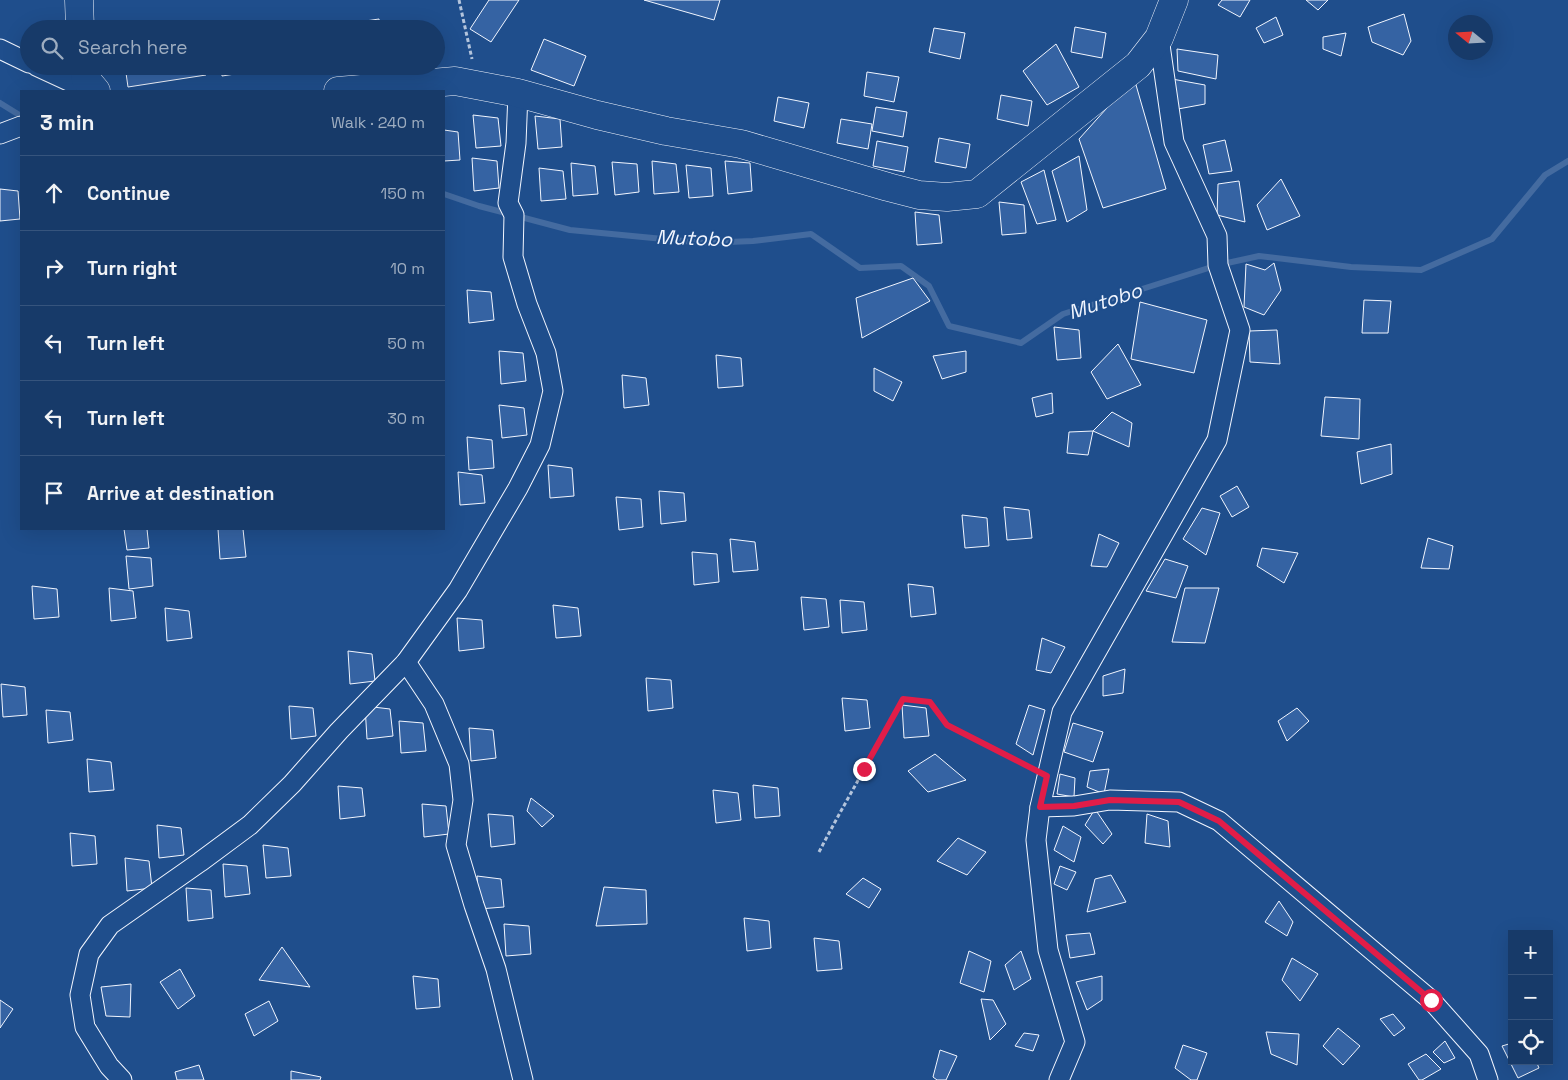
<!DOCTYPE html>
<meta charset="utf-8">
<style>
:root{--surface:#173a69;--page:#244571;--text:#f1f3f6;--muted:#9eadc0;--line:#36547d}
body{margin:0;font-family:"Space Grotesk",sans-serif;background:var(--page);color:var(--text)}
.controls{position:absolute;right:15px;bottom:15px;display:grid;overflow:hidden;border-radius:0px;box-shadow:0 5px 20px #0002}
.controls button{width:45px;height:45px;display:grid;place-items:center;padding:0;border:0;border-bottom:1px solid var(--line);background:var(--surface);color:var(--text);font:25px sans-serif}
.compass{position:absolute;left:1448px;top:15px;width:45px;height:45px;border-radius:50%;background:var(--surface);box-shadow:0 5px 20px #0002;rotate:288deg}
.stop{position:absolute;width:15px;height:15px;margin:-11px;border:4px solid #e11d48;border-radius:50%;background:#fff}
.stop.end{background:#e11d48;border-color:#fff;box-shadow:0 1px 5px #0008}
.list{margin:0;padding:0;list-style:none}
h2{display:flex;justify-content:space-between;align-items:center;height:65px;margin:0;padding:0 20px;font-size:21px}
h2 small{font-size:16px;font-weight:400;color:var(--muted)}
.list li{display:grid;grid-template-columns:32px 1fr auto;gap:15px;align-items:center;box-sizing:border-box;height:75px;padding:0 20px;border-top:1px solid var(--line)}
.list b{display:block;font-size:19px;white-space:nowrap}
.list em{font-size:16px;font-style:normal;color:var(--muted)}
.icon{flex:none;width:28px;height:28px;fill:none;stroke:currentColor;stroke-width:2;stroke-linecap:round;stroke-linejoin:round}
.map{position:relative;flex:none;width:1568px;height:1080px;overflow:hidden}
.search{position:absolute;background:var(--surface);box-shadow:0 5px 20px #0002;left:20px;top:20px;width:425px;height:55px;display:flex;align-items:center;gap:12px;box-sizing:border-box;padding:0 18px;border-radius:28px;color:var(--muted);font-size:19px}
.panel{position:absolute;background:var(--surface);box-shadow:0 5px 20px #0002;left:20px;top:90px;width:425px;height:440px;border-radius:0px}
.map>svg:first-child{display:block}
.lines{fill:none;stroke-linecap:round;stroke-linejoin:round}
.stream{stroke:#446ba0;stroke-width:6}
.building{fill:#3563a3;stroke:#f2f6ff}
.street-casing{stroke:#f2f6ff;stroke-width:21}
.secondary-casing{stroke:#f2f6ff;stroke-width:29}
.path{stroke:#b3c4dc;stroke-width:3;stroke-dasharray:4 2.5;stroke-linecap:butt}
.street{stroke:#1f4e8c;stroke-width:19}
.secondary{stroke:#1f4e8c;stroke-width:28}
.route{stroke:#e11d48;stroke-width:6}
.labels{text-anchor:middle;stroke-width:4;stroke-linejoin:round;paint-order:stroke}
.water-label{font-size:20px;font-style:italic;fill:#f2f6ff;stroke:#1f4e8c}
</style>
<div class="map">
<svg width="1568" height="1080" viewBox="0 0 1568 1080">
<rect width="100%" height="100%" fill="#1f4e8c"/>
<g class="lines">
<g class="stream">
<path d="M0,103L21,116"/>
<path d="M444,194L479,206L570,230L705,243L753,241L811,234L860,268L901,266L929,286L949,326L1021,343L1063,314L1218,265L1259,256L1351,267L1421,270L1492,239L1545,175L1568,161"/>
</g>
</g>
<g class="building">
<path d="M489,0H519L491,42L470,29Z"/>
<path d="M644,0H720L714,20Z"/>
<path d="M1222,0H1250L1240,17L1218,5Z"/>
<path d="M1306,0H1328L1318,10Z"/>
<path d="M1404,14L1411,41L1403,55L1372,42L1368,27Z"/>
<path d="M1276,17L1283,35L1264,43L1256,28Z"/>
<path d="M379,19L380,29H311Z"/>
<path d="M1075,27L1106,33L1102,58L1071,52Z"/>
<path d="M934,28L965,33L960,59L929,52Z"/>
<path d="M1346,33L1341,56L1323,49V37Z"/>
<path d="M544,39L586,56L574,86L531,70Z"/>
<path d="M1056,44L1079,87L1047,105L1023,71Z"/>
<path d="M1177,49L1218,55L1216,79L1178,71Z"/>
<path d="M125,66H204L206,75L128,87Z"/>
<path d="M221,66H287L222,76Z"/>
<path d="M867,72L899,77L894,102L864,96Z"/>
<path d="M1134,78L1166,189L1103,208L1079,139Z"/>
<path d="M1172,79L1205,85V104L1178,109Z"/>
<path d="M1001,95L1032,101L1028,126L997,119Z"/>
<path d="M778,97L809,103L804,128L774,121Z"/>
<path d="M876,107L907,112L903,137L872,131Z"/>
<path d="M473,115L498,118L501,146L476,148Z"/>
<path d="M535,116L560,119L562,147L538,149Z"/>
<path d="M841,119L872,124L868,149L837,143Z"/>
<path d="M444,130L458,132L460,160L444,161Z"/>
<path d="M939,138L970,144L966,168L935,162Z"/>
<path d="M1225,140L1232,171L1209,174L1203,145Z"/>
<path d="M877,141L908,147L904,172L873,166Z"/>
<path d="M1079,156L1087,210L1067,222L1052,171Z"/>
<path d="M472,158L497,161L499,188L474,191Z"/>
<path d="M652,161L676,164L679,192L654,194Z"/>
<path d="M725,161L750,163L752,191L728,194Z"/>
<path d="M612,162L637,164L639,192L615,195Z"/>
<path d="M571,163L595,166L598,194L573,196Z"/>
<path d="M686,165L711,168L713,196L689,198Z"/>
<path d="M539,168L563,171L566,199L541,201Z"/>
<path d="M1044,170L1056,220L1037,224L1021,182Z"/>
<path d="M1281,179L1300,216L1267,230L1257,205Z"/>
<path d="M1239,181L1245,222L1217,215L1218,184Z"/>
<path d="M0,189L18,191L20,219L0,221Z"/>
<path d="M999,202L1024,205L1026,233L1002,235Z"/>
<path d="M915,212L939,215L942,243L917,245Z"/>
<path d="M1274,263L1281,290L1264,315L1244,307L1246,264L1265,270Z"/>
<path d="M913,278L930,301L862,338L856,298Z"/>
<path d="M467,290L491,292L494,320L469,323Z"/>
<path d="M1364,300L1391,301L1388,333H1362Z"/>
<path d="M1140,302L1207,320L1194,373L1131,359Z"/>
<path d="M1054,327L1079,330L1081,358L1057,360Z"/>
<path d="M1277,330L1280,364L1250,362L1249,331Z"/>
<path d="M1118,344L1141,385L1107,399L1091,372Z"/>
<path d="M499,351L523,353L526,381L501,384Z"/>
<path d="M966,351V372L942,379L933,356Z"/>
<path d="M716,355L741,358L743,386L718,388Z"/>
<path d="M874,368L902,382L893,401L874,391Z"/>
<path d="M622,375L646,378L649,405L624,408Z"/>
<path d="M1052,393L1053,413L1036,417L1032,398Z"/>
<path d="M1325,397L1360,399L1359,439L1321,436Z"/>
<path d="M499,405L524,408L527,435L502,438Z"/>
<path d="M1112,412L1132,423L1129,447L1093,431Z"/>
<path d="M1093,431L1088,455L1067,453L1069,432Z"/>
<path d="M467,437L492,440L494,468L469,470Z"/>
<path d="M1391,444L1392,474L1361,484L1357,452Z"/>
<path d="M548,465L572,468L574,496L550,498Z"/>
<path d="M458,472L482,475L485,503L460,505Z"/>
<path d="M1237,486L1249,507L1232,517L1220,496Z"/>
<path d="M659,491L684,493L686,521L661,524Z"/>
<path d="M616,497L641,499L643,527L619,530Z"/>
<path d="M1004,507L1029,510L1032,538L1007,540Z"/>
<path d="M1202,508L1220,513L1206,555L1183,539Z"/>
<path d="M962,515L987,518L989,546L965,548Z"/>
<path d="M124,529H147L149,548L127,550Z"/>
<path d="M218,529H243L246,557L220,559Z"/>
<path d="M1099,534L1119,543L1107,567L1091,566Z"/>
<path d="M1428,538L1453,546L1449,569L1421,568Z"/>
<path d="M730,539L755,542L758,570L733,572Z"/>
<path d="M1262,548L1298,553L1284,583L1257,566Z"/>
<path d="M692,552L717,554L719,582L694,585Z"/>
<path d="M126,556L151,558L153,586L129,589Z"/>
<path d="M1165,559L1188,566L1176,598L1146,591Z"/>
<path d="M908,584L933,587L936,614L911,617Z"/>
<path d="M32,586L57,589L59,617L34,619Z"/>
<path d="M109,588L133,591L136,618L111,621Z"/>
<path d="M1185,588H1219L1205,643L1172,642Z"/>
<path d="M801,597L826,599L829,627L804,630Z"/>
<path d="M840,600L864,602L867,630L842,633Z"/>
<path d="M553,605L578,608L581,636L556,638Z"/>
<path d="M165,608L189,611L192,638L167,641Z"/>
<path d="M457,618L482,620L484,648L459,651Z"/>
<path d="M1042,638L1065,647L1051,673L1036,670Z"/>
<path d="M348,651L372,654L375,681L350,684Z"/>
<path d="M1125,669L1123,693L1103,696V676Z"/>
<path d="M646,678L671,680L673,708L648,711Z"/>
<path d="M1,684L25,687L27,715L3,717Z"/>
<path d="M842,698L867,700L870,728L845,731Z"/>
<path d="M902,705L926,708L929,736L904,738Z"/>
<path d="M1029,705L1045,710L1033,755L1016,744Z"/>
<path d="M289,706L313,708L316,736L291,739Z"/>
<path d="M365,706L390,709L393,736L367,739Z"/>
<path d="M1297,708L1309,721L1287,741L1278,721Z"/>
<path d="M46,710L70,712L73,740L48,743Z"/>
<path d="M399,721L423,723L426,751L401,753Z"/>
<path d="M1073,723L1103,732L1093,762L1064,752Z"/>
<path d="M469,728L493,730L496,758L471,761Z"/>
<path d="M935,754L966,780L928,792L908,771Z"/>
<path d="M87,759L111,762L114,790L89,792Z"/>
<path d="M1109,769L1104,794L1087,787L1090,771Z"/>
<path d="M1060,774L1075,778L1074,797L1057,794Z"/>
<path d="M753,785L778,788L780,816L755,818Z"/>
<path d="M338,786L362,788L365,816L340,819Z"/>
<path d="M713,790L738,793L741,820L716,823Z"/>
<path d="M531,798L554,816L542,827L527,811Z"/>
<path d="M422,804L446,806L449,834L424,837Z"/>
<path d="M1095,809L1112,834L1103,844L1085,825Z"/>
<path d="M488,814L513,816L515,844L491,847Z"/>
<path d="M1147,814L1168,821L1170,847L1145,843Z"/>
<path d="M157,825L181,828L184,855L159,858Z"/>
<path d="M1063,826L1081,837L1074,862L1054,850Z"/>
<path d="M70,833L95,836L97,864L72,866Z"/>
<path d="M958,838L986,852L967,875L937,861Z"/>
<path d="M263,845L288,848L291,876L266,878Z"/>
<path d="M125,858L149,861L152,888L127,891Z"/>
<path d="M223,864L247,866L250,894L225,897Z"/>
<path d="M1060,866L1076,872L1067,890L1054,884Z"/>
<path d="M1111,875L1126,902L1087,912L1095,879Z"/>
<path d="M477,876L501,879L504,907L479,909Z"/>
<path d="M863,878L881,889L869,908L846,894Z"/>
<path d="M604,887L646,890L647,924L596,926Z"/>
<path d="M186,888L211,890L213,918L188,921Z"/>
<path d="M1279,901L1293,922L1287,936L1265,922Z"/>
<path d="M744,918L769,921L771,948L747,951Z"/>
<path d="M504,924L529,926L531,954L506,956Z"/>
<path d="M1090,933L1095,954L1070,958L1066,935Z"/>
<path d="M814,938L839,941L842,969L817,971Z"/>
<path d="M282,947L310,987L259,980Z"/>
<path d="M969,951L991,961L984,992L960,983Z"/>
<path d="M1021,951L1031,979L1014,990L1005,965Z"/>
<path d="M1292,958L1318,974L1300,1001L1282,980Z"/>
<path d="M180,969L195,996L178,1009L160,982Z"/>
<path d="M413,976L438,979L440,1007L416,1009Z"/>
<path d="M1102,976V1000L1087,1010L1076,982Z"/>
<path d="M131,984L130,1017L106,1016L101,987Z"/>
<path d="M981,999L993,1000L1006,1024L990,1040Z"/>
<path d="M0,1000L13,1009L0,1028Z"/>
<path d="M269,1001L278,1021L254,1036L245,1014Z"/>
<path d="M1393,1014L1405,1028L1394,1036L1380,1019Z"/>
<path d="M1338,1028L1360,1046L1343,1065L1323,1046Z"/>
<path d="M1266,1032L1299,1034L1297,1065L1271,1054Z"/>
<path d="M1024,1033L1039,1035L1033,1051L1015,1046Z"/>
<path d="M1445,1041L1455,1058L1444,1063L1433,1052Z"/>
<path d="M1512,1043V1061H1536L1539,1068L1518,1078L1502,1046Z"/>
<path d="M1183,1045L1207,1053L1197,1080H1191L1175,1068Z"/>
<path d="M940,1050L957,1056L946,1080H937L933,1077Z"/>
<path d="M1426,1054L1441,1069L1422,1080H1419L1408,1064Z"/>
<path d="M199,1065L204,1080H177L175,1072Z"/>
<path d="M291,1071L321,1077L320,1080H291Z"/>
</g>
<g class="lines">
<g class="street-casing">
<g id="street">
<path d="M0,49L29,63"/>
<path d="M36,66L90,91"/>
<path d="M0,134L21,126"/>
<path d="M406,662L434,704L459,764L463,800L456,845L474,905L496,969L523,1080"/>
<path d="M1040,807L1074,806L1110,800L1179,802L1219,821L1431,1000L1479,1054L1488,1080"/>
<path d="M122,1080L109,1066L85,1027L80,995L89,954L110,925L200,862L250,825L292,784L339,731L406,662L458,590L518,488L540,445L553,391L546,353L527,304L513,257L514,215L508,203L516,143L518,93"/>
<path d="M1059,1080L1075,1042L1048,950L1036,840L1040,807L1062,712L1217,440L1240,330L1218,265L1217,236L1174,142L1159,38"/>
</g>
</g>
<g class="secondary-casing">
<g id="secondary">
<path d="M79,0L80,29"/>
<path d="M84,66L86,79L96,91"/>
<path d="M338,91L455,81L518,93L597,115L666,131L741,144L888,187L919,195L947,197L977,194L1138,65L1159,38L1174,0"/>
</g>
</g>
<g class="path">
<path d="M459,0L472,59"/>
<path d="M819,852C846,800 876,750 903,699L930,702L947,725L1029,767"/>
</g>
<use href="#street" class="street"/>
<use href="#secondary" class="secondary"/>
</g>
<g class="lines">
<path class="route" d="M864,769L903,699L930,702L947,725L1047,776L1040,807L1074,806L1110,800L1179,802L1219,821L1431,1000"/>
</g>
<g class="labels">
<g class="water-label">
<text transform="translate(694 238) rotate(2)" y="7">Mutobo</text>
<text transform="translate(1105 301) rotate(-18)" y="7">Mutobo</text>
</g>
</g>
</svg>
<div class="controls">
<button>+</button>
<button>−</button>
<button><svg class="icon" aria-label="locate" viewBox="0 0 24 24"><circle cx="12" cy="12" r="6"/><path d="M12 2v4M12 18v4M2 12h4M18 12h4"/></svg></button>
</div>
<svg class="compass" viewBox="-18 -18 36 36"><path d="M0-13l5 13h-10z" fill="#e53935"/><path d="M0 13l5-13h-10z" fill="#9eadc0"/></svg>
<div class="stop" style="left:1431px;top:1000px"></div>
<div class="stop end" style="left:864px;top:769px"></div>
<div class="search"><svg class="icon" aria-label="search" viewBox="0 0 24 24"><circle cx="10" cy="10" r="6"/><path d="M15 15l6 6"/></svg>Search here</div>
<section class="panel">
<h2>3 min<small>Walk · 240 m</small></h2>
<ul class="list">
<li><svg class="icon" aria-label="ahead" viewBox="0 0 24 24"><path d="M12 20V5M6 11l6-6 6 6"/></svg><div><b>Continue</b></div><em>150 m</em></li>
<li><svg class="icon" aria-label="right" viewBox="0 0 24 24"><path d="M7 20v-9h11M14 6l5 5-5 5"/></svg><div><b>Turn right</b></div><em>10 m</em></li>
<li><svg class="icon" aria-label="left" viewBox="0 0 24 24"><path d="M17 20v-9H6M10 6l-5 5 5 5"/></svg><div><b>Turn left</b></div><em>50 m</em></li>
<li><svg class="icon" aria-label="left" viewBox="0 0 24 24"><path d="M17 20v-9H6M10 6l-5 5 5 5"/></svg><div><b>Turn left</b></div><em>30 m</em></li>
<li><svg class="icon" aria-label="arrive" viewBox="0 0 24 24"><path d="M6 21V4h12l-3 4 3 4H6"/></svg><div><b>Arrive at destination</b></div></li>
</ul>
</section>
</div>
